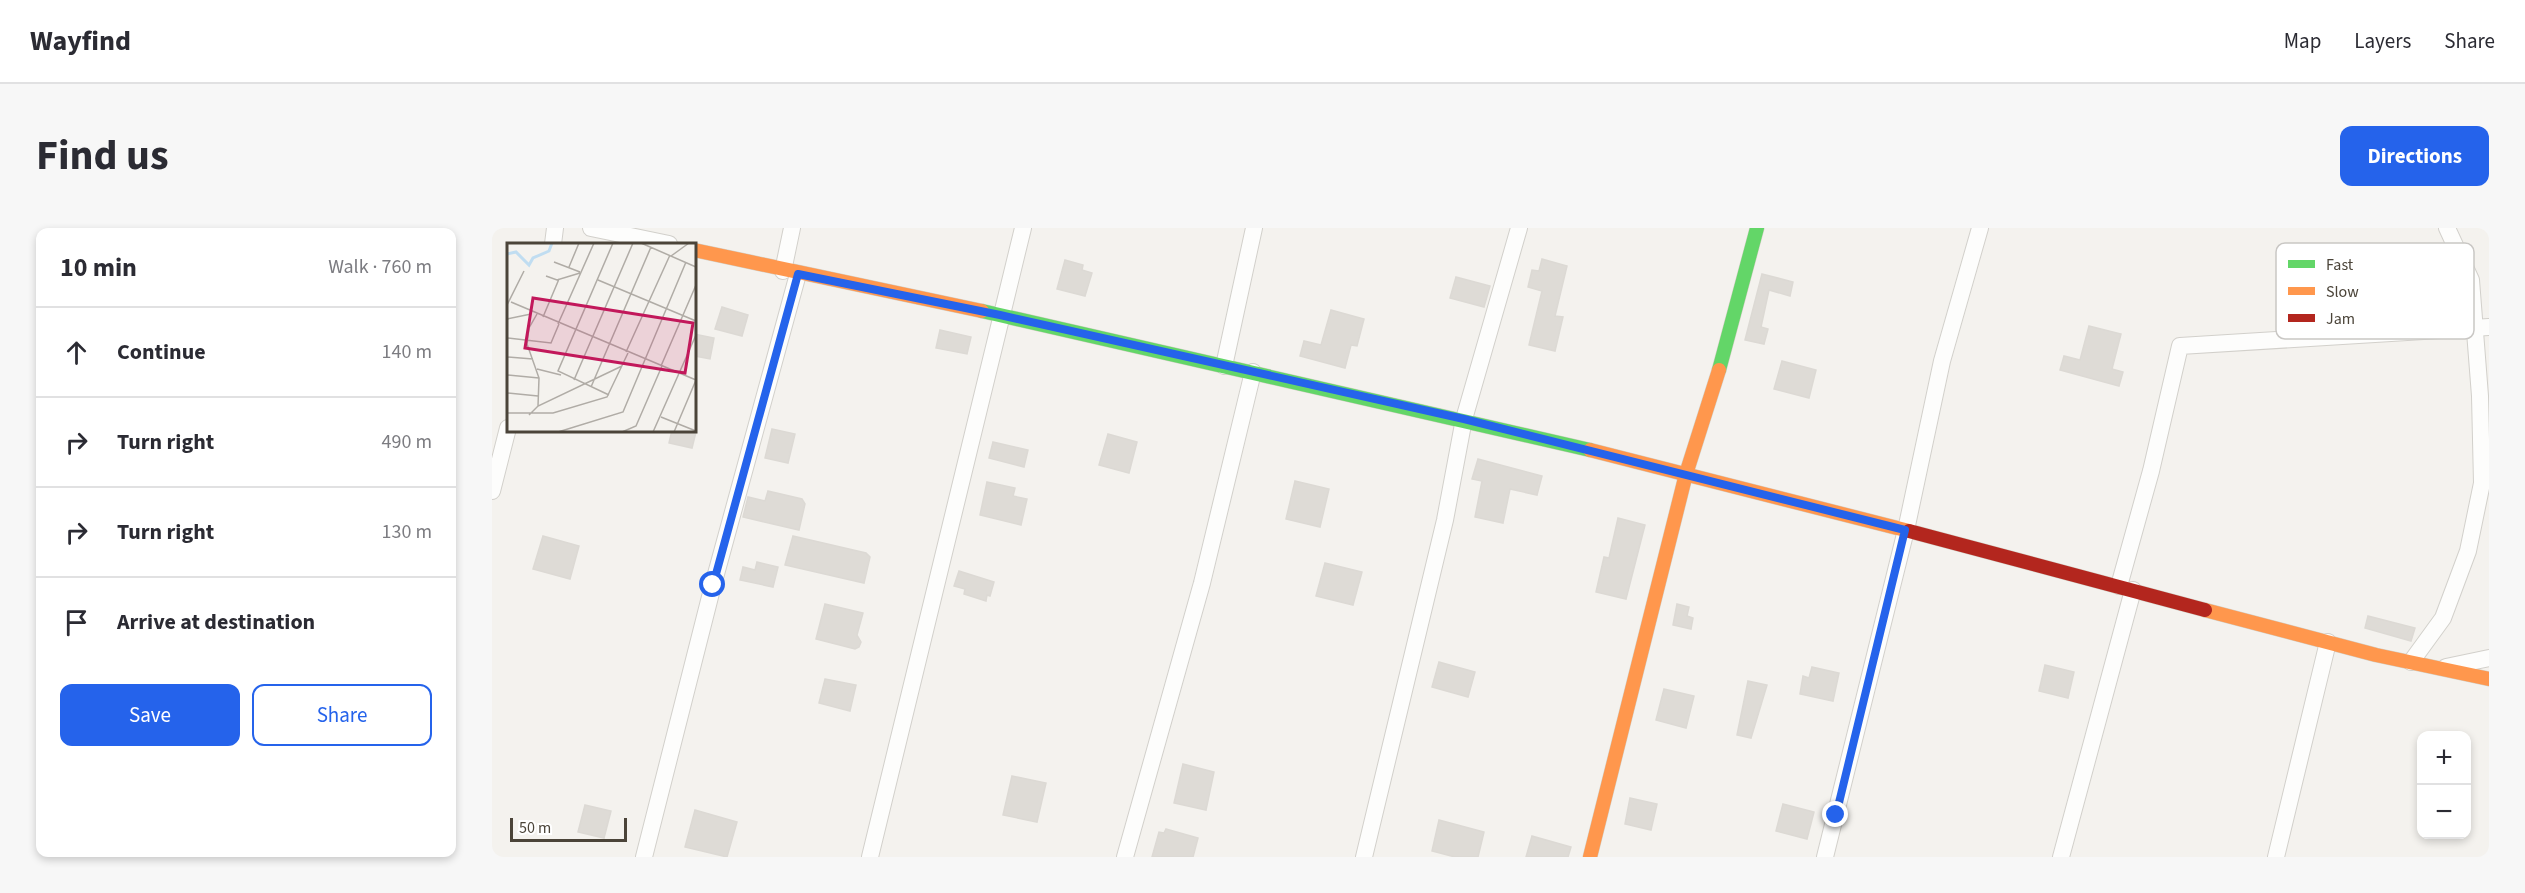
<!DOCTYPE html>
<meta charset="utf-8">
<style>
:root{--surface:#fff;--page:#f7f7f7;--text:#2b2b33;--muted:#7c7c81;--line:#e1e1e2;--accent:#2563eb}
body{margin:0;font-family:"Source Sans 3",sans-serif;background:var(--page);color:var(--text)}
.controls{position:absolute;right:18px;bottom:18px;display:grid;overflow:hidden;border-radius:12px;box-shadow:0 3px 9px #0003}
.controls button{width:54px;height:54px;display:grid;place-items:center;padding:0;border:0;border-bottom:2px solid var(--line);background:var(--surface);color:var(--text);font:30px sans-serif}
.scale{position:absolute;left:18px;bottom:15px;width:117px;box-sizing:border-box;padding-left:6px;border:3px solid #4b4439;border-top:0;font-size:16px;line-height:21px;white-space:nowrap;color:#4b4439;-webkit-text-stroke:4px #fff;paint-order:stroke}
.stop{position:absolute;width:18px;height:18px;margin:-14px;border:4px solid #2563eb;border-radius:50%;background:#fff}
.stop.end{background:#2563eb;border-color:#fff;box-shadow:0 2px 6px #0008}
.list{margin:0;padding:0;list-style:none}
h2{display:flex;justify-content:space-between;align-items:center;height:78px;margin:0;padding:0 24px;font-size:26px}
h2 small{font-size:20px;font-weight:400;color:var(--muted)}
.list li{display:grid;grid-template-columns:39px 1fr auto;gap:18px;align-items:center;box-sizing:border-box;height:90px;padding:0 24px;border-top:2px solid var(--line)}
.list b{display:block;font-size:22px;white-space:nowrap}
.list em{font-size:20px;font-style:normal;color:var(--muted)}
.actions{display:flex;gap:12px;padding:18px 24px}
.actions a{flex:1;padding:14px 0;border:2px solid var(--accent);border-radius:12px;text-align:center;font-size:21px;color:var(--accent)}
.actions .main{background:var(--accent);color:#fff}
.icon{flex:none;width:33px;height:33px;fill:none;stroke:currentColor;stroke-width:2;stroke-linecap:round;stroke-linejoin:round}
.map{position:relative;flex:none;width:1997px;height:629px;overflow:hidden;border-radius:12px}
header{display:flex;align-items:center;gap:36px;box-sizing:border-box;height:84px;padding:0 30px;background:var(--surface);border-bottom:2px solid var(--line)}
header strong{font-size:28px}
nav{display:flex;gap:33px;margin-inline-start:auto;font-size:21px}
.intro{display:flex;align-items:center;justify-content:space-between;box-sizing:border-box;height:144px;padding:0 36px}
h1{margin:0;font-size:42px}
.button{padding:15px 27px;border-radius:12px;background:var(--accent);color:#fff;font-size:21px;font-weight:700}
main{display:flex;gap:36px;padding:0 36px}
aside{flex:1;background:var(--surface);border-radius:12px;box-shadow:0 3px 9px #0003}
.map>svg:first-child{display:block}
.building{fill:#dedbd6;stroke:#dcd9d4;stroke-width:1.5}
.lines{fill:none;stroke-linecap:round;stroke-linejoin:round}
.street-casing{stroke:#d2d0cb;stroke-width:18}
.fast-casing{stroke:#d3cfc5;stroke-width:15}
.slow-casing{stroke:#d3cfc5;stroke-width:15}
.jam-casing{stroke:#d3cfc5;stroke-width:15}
.street{stroke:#fdfdfc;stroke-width:16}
.fast{stroke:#63d668;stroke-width:14}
.slow{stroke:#ff974d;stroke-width:14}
.jam{stroke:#b3261e;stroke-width:14}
.route{stroke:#2563eb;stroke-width:8}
.inset-river{fill:none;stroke:#c0ddf1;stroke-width:3}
.inset-road{fill:none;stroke:#b0aca6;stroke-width:1.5}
.view{fill:#c2185b;fill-opacity:0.15;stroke:#c2185b;stroke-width:3}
.inset-edge{fill:none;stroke:#4b4439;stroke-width:3}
.key{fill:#fff;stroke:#c9c7c4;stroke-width:1.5}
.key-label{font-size:16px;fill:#4b4439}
</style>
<header>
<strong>Wayfind</strong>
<nav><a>Map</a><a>Layers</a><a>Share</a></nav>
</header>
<div class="intro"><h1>Find us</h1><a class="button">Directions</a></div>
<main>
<aside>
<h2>10 min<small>Walk · 760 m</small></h2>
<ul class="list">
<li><svg class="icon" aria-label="ahead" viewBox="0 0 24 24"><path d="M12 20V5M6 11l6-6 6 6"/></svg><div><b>Continue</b></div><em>140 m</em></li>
<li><svg class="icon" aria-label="right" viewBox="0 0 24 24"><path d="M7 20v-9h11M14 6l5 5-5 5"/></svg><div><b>Turn right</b></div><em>490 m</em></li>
<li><svg class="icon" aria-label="right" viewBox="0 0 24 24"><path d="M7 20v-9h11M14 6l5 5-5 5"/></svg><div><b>Turn right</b></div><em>130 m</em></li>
<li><svg class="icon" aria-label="arrive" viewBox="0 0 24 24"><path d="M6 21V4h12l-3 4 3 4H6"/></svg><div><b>Arrive at destination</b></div></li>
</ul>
<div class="actions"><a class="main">Save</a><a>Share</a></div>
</aside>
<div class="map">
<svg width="1997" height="629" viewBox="0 0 1997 629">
<rect width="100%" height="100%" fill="#f4f2ee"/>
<g class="building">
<path d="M1050,31L1075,38L1063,88L1071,89L1063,123L1037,117L1050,63L1036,59L1040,42L1047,43Z"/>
<path d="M573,32L591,37L590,42L600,45L593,68L565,61Z"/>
<path d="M1270,46L1301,54L1298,68L1277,62L1269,99L1276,101L1272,116L1253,112Z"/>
<path d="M964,49L998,58L992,79L958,70Z"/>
<path d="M230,79L256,87L250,108L223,101Z"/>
<path d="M839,82L872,91L865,118L859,117L853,140L808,128L812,113L829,117Z"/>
<path d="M1597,98L1629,106L1620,141L1631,144L1627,158L1568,142L1572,128L1588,132Z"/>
<path d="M448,102L479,109L475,126L444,120Z"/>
<path d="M202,106L222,110L218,131L202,128Z"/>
<path d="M1290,133L1324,142L1317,170L1282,161Z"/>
<path d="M280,201L303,206L296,235L273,230Z"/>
<path d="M180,202L204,204L200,220L177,215Z"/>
<path d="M616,206L645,214L637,245L607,237Z"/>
<path d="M501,214L536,222L532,239L497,230Z"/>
<path d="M986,231L1050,248L1045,267L1018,261L1011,295L983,289L990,253L980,251Z"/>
<path d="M803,253L837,261L828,299L794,291Z"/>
<path d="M495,254L523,260L521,268L535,271L529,297L488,287Z"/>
<path d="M276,263L310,271L313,276L307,302L251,289L256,269L273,273Z"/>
<path d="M1126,290L1153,297L1134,371L1104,364L1112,329L1117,330Z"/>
<path d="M51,308L87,318L78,351L41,341Z"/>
<path d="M301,308L374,325L378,329L372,355L293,337Z"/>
<path d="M265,334L286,339L281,359L248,352L251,339L263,342Z"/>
<path d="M833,335L870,344L861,377L824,368Z"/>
<path d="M467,343L502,354L498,368L495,367L494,373L472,366L473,361L462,358Z"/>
<path d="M333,376L371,385L365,407L369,414L367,419L363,421L324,411Z"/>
<path d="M1185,376L1197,379L1195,388L1201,390L1199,401L1181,397Z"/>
<path d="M1876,388L1923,400L1919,413L1873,400Z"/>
<path d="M947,434L983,444L976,469L940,459Z"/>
<path d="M1553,437L1582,444L1576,470L1547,463Z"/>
<path d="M1320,439L1347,445L1341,473L1308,466L1311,448L1317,450Z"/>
<path d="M333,451L364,457L358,483L327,475Z"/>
<path d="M1256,453L1275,457L1259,510L1245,507Z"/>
<path d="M1172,461L1202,468L1194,500L1164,492Z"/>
<path d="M691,536L722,544L714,582L682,575Z"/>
<path d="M520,548L554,555L545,594L511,587Z"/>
<path d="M1138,570L1165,576L1159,602L1133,596Z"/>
<path d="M1291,576L1322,584L1315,611L1284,603Z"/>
<path d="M93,577L119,583L112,610L86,604Z"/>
<path d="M203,582L245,594L235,629L193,619Z"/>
<path d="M947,592L992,604L986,629H963L940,623Z"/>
<path d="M674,601L706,610L701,629H660L667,604L672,605Z"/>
<path d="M1040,608L1079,619L1076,629H1034Z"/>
</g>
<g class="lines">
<g class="street-casing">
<g id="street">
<path d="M99,0L177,16"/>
<path d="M61,16L63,0"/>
<path d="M291,43L300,0"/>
<path d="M732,138L762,0"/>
<path d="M0,263L16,200"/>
<path d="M1627,358L1659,243L1688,118L1997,99"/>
<path d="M1919,434L1951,390L1976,323L1990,255L1988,168L1979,52L1955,0"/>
<path d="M1954,439L1997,430"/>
<path d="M152,629L221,357L306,46"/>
<path d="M378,629L531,0"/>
<path d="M633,629L710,355L761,144"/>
<path d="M872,629L953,292L972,191L1027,0"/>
<path d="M1333,629L1414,302L1450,133L1488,0"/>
<path d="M1569,629L1641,362"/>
<path d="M1784,629L1836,414"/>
</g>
</g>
<g class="fast-casing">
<g id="fast">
<path d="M490,83L1098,222"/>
<path d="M1227,142L1265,0"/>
</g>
</g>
<g class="slow-casing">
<g id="slow">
<path d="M202,22L490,83"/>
<path d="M1098,222L1417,303"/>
<path d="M1713,382L1884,427L1997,451"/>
<path d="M1098,629L1194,246L1227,142"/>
</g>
</g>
<g class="jam-casing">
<path id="jam" d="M1417,303L1713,382"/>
</g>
<use href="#street" class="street"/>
<use href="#fast" class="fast"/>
<use href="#slow" class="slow"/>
<use href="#jam" class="jam"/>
</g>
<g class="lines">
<path class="route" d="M221,357L306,46L508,87L972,191L1413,302L1344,587"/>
</g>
<g transform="translate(15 15)">
<rect width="189" height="189" fill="#f4f2ee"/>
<path class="inset-river" d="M0,11L9,9L22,22L26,15L42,8L45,0"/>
<path class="inset-road" d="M134,0L189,24M164,13L182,0M47,19L73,29M62,24L72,0M39,33L50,37L73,30M91,37L189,78M4,59L189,137M0,62L17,28M30,71L22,85L20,101L32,135L31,163M36,74L52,36M0,76L24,71M51,81L87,0M0,95L44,100L52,81M119,109L163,12M0,114L26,116M154,123L189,42M30,126L54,132M0,132L32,135M67,137L126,0M84,144L144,4M0,150L31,153M102,152L51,128L106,0M0,170H46L100,154L121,110M22,172L31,163L115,123M154,174L189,188M51,189L116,169L179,19M115,189L129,183L155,123M146,189L189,92M167,189L189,137"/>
<path class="view" d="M26,55L186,80L178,130L18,105Z"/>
<rect width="189" height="189" class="inset-edge"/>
</g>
<rect x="1784" y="15" width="198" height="96" rx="9" class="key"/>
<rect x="1796" y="32" width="27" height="8" fill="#63d668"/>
<rect x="1796" y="59" width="27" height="8" fill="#ff974d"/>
<rect x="1796" y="86" width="27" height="8" fill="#b3261e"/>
<g class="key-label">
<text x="1834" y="42">Fast</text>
<text x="1834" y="69">Slow</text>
<text x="1834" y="96">Jam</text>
</g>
</svg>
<div class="controls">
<button>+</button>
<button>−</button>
</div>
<div class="scale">50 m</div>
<div class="stop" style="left:221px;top:357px"></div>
<div class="stop end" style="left:1344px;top:587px"></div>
</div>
</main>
